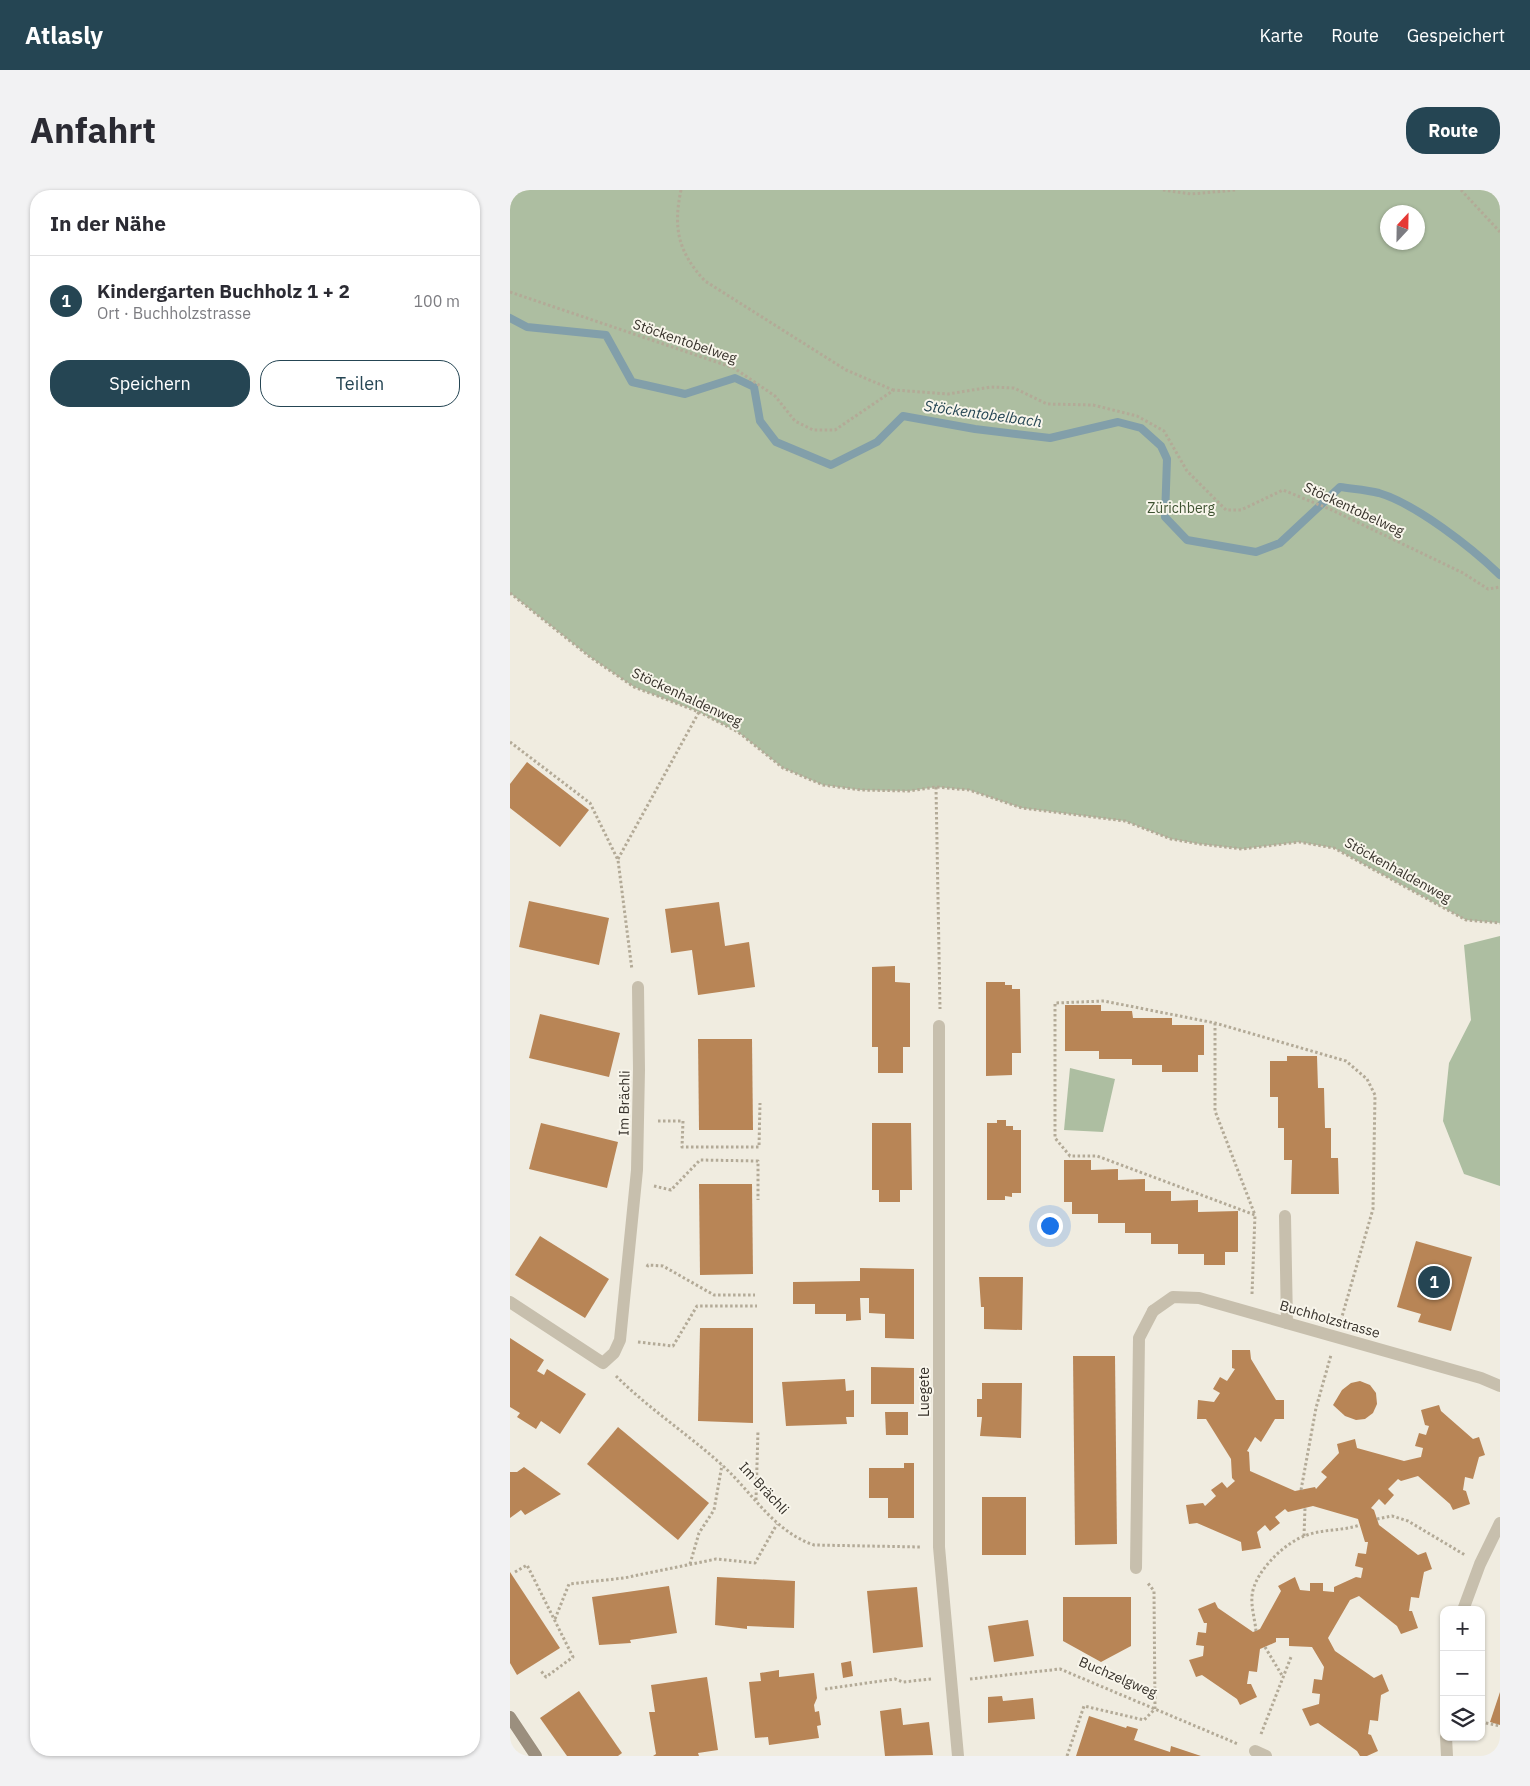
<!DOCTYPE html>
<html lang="de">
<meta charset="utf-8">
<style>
:root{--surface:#fff;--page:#f2f2f3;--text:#2b2b33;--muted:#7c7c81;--line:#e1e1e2;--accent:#254553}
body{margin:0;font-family:"IBM Plex Sans",sans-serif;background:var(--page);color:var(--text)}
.controls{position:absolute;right:15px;bottom:15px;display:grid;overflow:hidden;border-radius:10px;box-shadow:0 1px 4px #0004}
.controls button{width:45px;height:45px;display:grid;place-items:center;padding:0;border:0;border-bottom:1px solid var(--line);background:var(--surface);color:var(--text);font:25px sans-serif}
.compass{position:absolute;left:870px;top:15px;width:45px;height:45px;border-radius:50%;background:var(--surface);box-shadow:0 1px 4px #0004;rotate:22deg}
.you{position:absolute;left:539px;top:1035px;width:18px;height:18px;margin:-12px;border:4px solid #fff;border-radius:50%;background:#1a73e8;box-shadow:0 0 0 8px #1a73e833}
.badge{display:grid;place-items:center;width:32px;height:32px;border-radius:50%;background:var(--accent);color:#fff;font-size:16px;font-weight:700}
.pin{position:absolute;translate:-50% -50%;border:2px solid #fff;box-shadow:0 1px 5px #0006}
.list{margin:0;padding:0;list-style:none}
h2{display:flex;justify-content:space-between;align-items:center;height:65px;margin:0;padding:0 20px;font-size:21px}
h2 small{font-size:16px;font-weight:400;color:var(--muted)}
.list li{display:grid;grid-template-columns:32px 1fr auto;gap:15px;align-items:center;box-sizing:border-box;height:90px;padding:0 20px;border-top:1px solid var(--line)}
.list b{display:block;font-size:19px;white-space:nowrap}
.list p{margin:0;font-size:16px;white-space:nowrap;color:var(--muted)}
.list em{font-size:16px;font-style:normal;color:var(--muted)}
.actions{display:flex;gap:10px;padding:15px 20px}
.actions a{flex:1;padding:11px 0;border:1px solid var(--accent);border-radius:20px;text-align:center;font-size:18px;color:var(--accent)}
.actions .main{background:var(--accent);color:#fff}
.icon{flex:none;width:28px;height:28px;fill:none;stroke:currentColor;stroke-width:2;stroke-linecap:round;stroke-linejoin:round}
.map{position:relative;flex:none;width:990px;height:1566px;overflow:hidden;border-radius:20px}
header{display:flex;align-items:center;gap:30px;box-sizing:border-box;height:70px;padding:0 25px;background:var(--accent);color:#fff}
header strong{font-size:24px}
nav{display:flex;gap:28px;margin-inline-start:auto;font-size:18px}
.intro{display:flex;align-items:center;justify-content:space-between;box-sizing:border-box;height:120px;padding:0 30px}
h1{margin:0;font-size:35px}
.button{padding:12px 22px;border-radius:20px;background:var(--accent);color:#fff;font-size:18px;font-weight:700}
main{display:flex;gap:30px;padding:0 30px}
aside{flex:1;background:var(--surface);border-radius:20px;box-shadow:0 1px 4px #0004}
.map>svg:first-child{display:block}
.green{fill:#adbea1;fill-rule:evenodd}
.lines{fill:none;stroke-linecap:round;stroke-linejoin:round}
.stream{stroke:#829faa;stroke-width:8}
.building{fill:#b88556}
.path{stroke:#b3aa97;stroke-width:3;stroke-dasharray:2.5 2.5;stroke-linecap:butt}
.service{stroke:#c7bfad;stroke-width:12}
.minor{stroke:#c7bfad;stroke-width:12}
.secondary{stroke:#9b8f7e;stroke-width:12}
.labels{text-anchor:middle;stroke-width:4;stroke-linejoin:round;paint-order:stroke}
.street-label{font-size:14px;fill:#36312a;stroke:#f8f5eb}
.park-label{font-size:14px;fill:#3e5231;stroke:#f8f5eb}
.water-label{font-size:15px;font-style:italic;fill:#254553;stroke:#f8f5eb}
</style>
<header>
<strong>Atlasly</strong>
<nav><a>Karte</a><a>Route</a><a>Gespeichert</a></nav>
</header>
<div class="intro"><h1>Anfahrt</h1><a class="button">Route</a></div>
<main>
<aside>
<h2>In der Nähe<small></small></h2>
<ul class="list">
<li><span class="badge">1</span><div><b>Kindergarten Buchholz 1 + 2</b><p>Ort · Buchholzstrasse</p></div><em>100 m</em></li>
</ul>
<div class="actions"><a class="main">Speichern</a><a>Teilen</a></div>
</aside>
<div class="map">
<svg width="990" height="1566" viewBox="0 0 990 1566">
<rect width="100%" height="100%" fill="#f0ece0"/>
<g class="green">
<path d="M0,0H990V733L956,730L824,658L789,652L732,659L690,654L661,649L615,631L512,618L459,600L426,597L399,601L351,600L313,595L273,578L228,542L189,522L124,497L80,467L0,403ZM878,22H908V52H878Z"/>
<path d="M990,746V996L954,984L933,931L939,873L961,830L954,755Z"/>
<path d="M560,878L605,889L593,942L554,940Z"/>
</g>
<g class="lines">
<path class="stream" d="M0,128L17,137L96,145L122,192L175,204L225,188L244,197L250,231L266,252L321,275L367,252L393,226L465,239L540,248L608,232L631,238L651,256L657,269L655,327L677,350L746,362L770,353L830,297C843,299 857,300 869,303C906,314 962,358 990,385"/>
</g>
<g class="building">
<path d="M17,572L79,620L50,657L0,618V594Z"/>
<path d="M19,711L99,728L89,775L9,757Z"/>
<path d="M209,712L215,756L239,752L245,797L188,805L182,760L161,763L155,719Z"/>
<path d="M385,776V792L400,793V857H393V883H368V857H362V777Z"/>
<path d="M476,792H495V795H502V799H510L511,863H502V885L476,886Z"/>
<path d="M555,815H591V821H622L623,828H662V835H694V865H688V882H652V875H622V869H589V861H555Z"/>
<path d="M30,824L110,843L99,887L19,868Z"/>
<path d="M188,849H242L243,940H189Z"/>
<path d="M777,866H807L808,898H814L815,938H821V968H828L829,1004H781L782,970H774V938H768V907H760V871H777Z"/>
<path d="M487,930H496V936H503V940H511V1003H502V1007L495,1006V1010H477V933H487Z"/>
<path d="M31,933L108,952L97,998L19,979Z"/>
<path d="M362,933H401L402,1000H390V1012H369V1000H362Z"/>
<path d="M554,970H581V980L608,979V990L635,989V1001H661V1011L688,1010V1022L728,1021V1062H715V1075H694V1064H668V1054H641V1043H615V1033H588V1024H562V1012H554Z"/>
<path d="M189,994H242L243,1084L190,1085Z"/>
<path d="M30,1046L99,1089L75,1128L5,1085Z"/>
<path d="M906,1051L962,1067L941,1141L908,1132L911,1124L887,1117Z"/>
<path d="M350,1078L404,1079V1149L375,1148V1124L359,1123V1108H350L351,1130L336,1131V1124H305V1114H283V1092L350,1091Z"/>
<path d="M469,1087H513L512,1140L474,1139V1117H471Z"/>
<path d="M190,1138H243V1233L188,1231Z"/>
<path d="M0,1148L34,1170L27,1181L34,1185L37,1179L76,1204L50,1244L31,1231L26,1239L7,1227L10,1223L0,1217Z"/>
<path d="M722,1160H740L741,1169L766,1210H774V1229H765L751,1252L745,1247L737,1261L739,1262L740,1281L785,1301L805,1297L806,1299L817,1287L811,1282L829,1263L827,1254L845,1249L847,1258L894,1271L911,1267L913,1258L905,1256L909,1243L916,1245L919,1236L915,1235L911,1220L929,1215L931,1221L963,1249L969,1247L975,1265L969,1267L963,1289L955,1287L953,1300L956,1301L960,1314L943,1320L940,1314L908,1286L891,1291L888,1289L878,1299L884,1305L875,1315L869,1309L861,1318L864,1320L869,1335L908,1365L916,1362L922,1379L914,1382L909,1408L901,1407L899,1421H902L908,1438L891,1444L887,1436L849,1406L840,1410L818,1448L825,1461L864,1488L872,1484L879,1501L871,1505L868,1531L860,1530L858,1544L861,1545L868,1561L857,1566H850L847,1561L808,1533L800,1536L792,1519L809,1514L810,1504L802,1503L804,1489L812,1490L814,1477L802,1457L779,1456V1448H766V1452L750,1459L747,1482L739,1481L737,1494H741L747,1507L730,1515L727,1509L692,1485L686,1487L679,1470L693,1466L694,1456L686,1455L688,1442L696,1443L697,1433H694L688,1419L705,1412L708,1418L743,1442L750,1439L771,1401L768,1396L785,1387L790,1400L800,1401V1393H813V1401L824,1402V1397L846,1387L851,1388L853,1378L845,1376L848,1363L856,1364L858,1352H855L848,1329L803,1316L778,1322L775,1319L765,1327L770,1333L760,1341L755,1335L747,1342L751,1358L732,1361L731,1352L687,1333L679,1334L676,1315L693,1313L695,1316L706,1306L701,1300L712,1292L717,1298L725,1291L722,1288L721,1269L696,1229H687L688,1210L704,1212L710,1203L703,1199L710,1187L717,1191L725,1179L722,1178Z"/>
<path d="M563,1166H605L607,1354L565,1355Z"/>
<path d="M361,1177L404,1178V1214H361Z"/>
<path d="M335,1189L336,1201L344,1200V1227H336L337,1234L276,1236L272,1192Z"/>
<path d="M850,1191L860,1195L866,1203L867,1214L863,1223L855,1229L846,1230L835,1226L823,1215L832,1200L841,1193Z"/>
<path d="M472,1193H512L511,1248L470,1246L472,1227H467V1209H472Z"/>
<path d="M375,1222H398V1245H376Z"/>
<path d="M108,1237L199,1313L168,1350L77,1274Z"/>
<path d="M394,1273H404V1328H378V1308H359V1278H394Z"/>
<path d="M14,1277L51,1304L15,1325L11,1320L0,1328V1282H7Z"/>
<rect x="472" y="1307" width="44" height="58"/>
<path d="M0,1382L50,1458L7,1485L0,1473Z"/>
<path d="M207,1387L285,1391L284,1438L237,1436V1439L205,1435Z"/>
<path d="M159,1396L167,1443L120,1450L121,1453L89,1455L82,1407Z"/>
<path d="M407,1397L413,1457L363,1463L357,1401Z"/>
<path d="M553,1407H621V1456L591,1472L553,1451Z"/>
<path d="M518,1430L524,1466L484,1472L478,1436Z"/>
<path d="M341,1471L343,1486L333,1488L331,1473Z"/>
<path d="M269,1480V1487L304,1483L307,1508L304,1515L305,1522L309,1521L311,1535L307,1536L309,1548L259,1555L258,1547L245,1548L239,1492L251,1491L250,1483Z"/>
<path d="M197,1487L208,1560L188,1563L189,1566H143L146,1564L139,1522H145L141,1495Z"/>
<path d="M69,1501L112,1563L108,1566H57L30,1528Z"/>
<path d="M990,1502V1535L980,1532Z"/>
<path d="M492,1506L493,1511L523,1508L525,1529L478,1533V1507Z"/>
<path d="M391,1518L393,1535L419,1532L423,1565L375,1566L370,1521Z"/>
<path d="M579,1526L616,1538L617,1536L628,1539L624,1550L660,1562L661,1556L691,1566H566Z"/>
</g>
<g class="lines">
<g class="path">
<path d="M171,0C163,38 168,62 195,91L336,180L383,200"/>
<path d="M653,0L681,4L726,0"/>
<path d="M951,0L990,42"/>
<path d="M0,102L224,178L265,206L285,231L303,240H325L384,200L438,204L481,197L504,198L537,214L583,215L627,226L654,241L677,281L716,320H731L773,300L822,320L953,383L978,399L990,397"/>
<path d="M0,403L80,467L124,497L189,522L228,542L273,578L313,595L351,600L399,601L426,597L459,600L512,618L615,631L661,649L690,654L732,659L789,652L824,658L956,730L990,733"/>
<path d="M0,552L80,613L108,670L122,780"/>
<path d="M426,597L430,819"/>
<path d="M108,669L189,522"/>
<path d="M705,833V921L745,1025L587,966H560L545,948V813L594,811L705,833L836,871L857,889L865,905L863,1019L831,1130"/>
<path d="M148,931H173L172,957H249L250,913"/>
<path d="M144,996L161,1000L190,970L248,971V1010"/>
<path d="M137,1077L138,1075L153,1076L204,1105H245"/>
<path d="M742,1104L745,1025"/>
<path d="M128,1152L163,1156L187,1116H247"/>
<path d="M106,1186C139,1219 178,1244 212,1275C243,1303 263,1341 304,1355L411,1357"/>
<path d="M791,1300L806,1218L821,1165"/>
<path d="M246,1310L248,1240"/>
<path d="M867,1329L882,1326L898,1331L955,1365"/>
<path d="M794,1346L795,1318"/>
<path d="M180,1374L189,1343L204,1320L212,1275"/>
<path d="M5,1382L17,1375L63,1467L36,1487L31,1481"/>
<path d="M45,1429L59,1394L114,1388L206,1369L245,1373L267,1334"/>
<path d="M746,1441C745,1430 741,1417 742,1406C744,1382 775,1352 797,1345C814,1339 832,1341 850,1335"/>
<path d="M755,1457L773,1487"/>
<path d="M460,1489L550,1479L728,1554"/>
<path d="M315,1499L385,1489L393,1492L421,1489"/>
<path d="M971,1532L990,1536"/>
<path d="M751,1544L781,1467"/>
<path d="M557,1566L574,1516L634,1530L645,1519L644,1401L637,1392"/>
</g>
<g class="service">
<path d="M775,1026L777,1133"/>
<path d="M626,1378L629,1148L643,1121"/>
<path d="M745,1561L756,1566"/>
</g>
<g class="minor">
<path d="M429,836V1357L448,1566"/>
<path d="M0,1112L93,1173L104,1163L110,1150L127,980L129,880L128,797"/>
<path d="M643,1121L663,1107L689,1108L971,1188L990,1196"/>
<path d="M953,1420L970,1374L990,1333"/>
<path d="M936,1547L937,1566"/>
</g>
<path class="secondary" d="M0,1527L26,1566"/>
</g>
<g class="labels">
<g class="street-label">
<text transform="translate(175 151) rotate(19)" y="5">Stöckentobelweg</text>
<text transform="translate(844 319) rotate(25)" y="5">Stöckentobelweg</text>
<text transform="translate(177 507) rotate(25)" y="5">Stöckenhaldenweg</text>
<text transform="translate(888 680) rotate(29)" y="5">Stöckenhaldenweg</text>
<text transform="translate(114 913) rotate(-89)" y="5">Im Brächli</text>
<text transform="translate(820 1129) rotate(16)" y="5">Buchholzstrasse</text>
<text transform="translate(414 1202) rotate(-90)" y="5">Luegete</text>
<text transform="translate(254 1298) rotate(47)" y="5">Im Brächli</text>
<text transform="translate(608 1487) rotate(23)" y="5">Buchzelgweg</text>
</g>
<g class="park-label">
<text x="671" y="323">Zürichberg</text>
</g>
<g class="water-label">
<text transform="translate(473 224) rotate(8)" y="5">Stöckentobelbach</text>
</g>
</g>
</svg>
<div class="controls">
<button>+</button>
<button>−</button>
<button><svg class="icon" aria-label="layers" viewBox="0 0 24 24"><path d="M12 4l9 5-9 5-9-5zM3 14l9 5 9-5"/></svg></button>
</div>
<svg class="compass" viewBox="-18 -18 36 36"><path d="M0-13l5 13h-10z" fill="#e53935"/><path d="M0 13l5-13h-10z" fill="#7c7c81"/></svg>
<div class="you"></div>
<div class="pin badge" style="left:924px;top:1092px">1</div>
</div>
</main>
